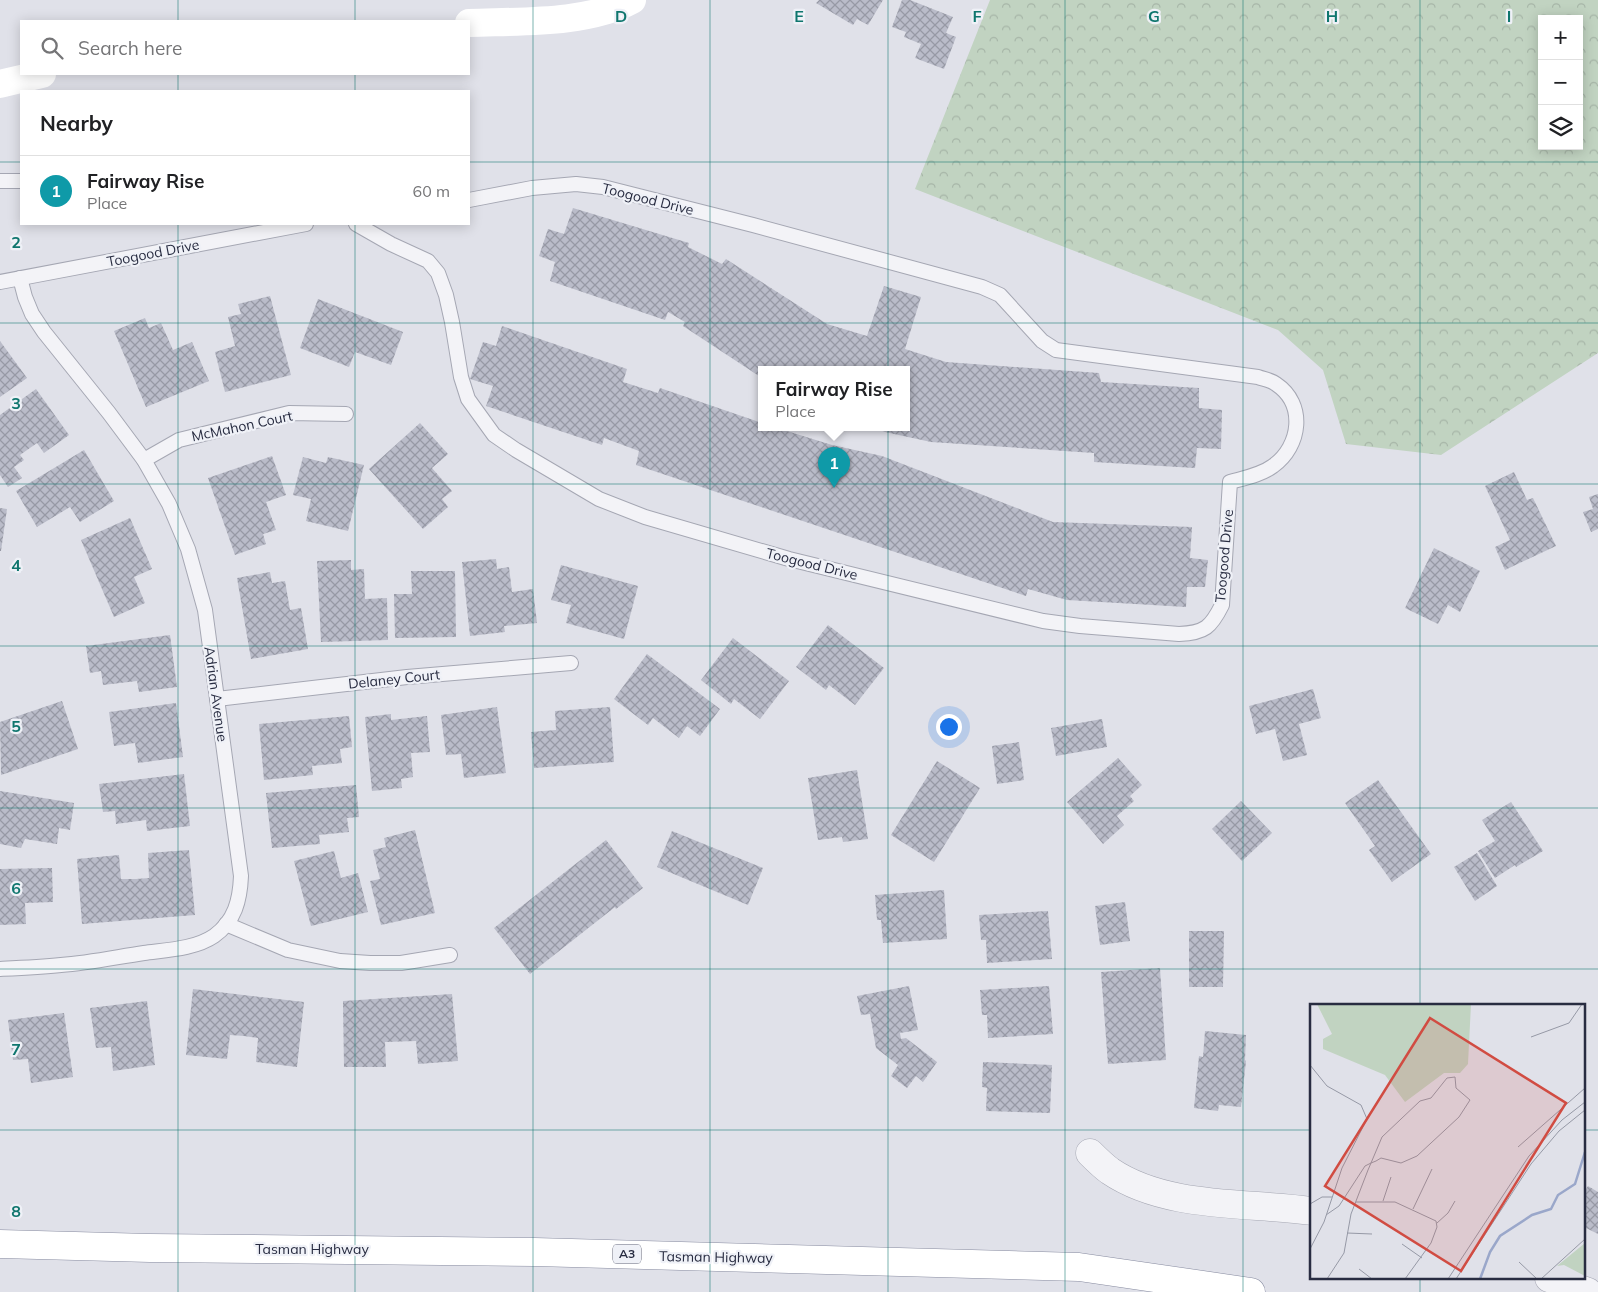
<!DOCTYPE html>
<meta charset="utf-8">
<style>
:root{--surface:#fff;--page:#f2f2f2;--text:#202124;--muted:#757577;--line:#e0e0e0;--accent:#2563eb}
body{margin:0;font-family:Mulish,sans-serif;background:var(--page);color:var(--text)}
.controls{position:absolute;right:15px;top:15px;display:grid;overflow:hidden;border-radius:0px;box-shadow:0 2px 12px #0003}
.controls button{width:45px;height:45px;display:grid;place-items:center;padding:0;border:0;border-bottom:1px solid var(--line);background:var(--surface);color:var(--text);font:25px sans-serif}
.you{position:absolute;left:948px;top:726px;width:18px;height:18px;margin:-12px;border:4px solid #fff;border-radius:50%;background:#1a73e8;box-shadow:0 0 0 8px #1a73e833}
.badge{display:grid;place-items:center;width:32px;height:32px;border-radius:50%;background:var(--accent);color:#fff;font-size:16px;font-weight:700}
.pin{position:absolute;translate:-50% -41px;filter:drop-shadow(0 1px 2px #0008)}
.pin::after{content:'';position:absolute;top:26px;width:18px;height:15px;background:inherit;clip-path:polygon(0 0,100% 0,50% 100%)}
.popup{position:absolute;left:758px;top:366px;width:152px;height:65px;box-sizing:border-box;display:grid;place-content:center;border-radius:0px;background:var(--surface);filter:drop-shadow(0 1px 4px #0005);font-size:16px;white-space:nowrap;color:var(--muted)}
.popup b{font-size:19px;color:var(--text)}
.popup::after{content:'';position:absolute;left:50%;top:100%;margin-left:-10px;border:10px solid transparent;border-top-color:var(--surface)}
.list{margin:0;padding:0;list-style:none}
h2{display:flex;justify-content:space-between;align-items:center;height:65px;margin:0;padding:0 20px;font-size:21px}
h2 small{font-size:16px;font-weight:400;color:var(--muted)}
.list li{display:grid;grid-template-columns:32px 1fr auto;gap:15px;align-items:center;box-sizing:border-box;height:70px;padding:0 20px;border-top:1px solid var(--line)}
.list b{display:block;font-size:19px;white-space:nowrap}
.list p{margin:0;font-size:16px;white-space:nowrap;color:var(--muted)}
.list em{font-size:16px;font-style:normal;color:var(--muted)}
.icon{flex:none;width:28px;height:28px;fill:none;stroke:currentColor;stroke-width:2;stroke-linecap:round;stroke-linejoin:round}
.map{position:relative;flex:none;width:1598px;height:1292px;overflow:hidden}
.search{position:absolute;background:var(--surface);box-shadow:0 2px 12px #0003;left:20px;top:20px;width:450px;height:55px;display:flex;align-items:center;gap:12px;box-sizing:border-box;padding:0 18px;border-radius:0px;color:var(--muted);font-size:19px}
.panel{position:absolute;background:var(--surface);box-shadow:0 2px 12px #0003;left:20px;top:90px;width:450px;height:135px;border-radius:0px}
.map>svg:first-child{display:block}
.forest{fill:url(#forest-crowns);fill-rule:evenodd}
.building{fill:url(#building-cross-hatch)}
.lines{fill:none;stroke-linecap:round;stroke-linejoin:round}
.lane-casing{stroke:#a5a7b3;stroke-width:16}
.street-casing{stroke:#a5a7b3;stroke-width:29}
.highway-casing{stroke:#878ba0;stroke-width:29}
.lane{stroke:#f3f3f7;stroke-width:14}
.street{stroke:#f3f3f7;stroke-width:28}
.secondary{stroke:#fff;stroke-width:28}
.highway{stroke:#fff;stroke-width:28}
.grid{fill:none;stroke:#0f766e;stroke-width:1;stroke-opacity:0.55}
.labels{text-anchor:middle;stroke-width:4.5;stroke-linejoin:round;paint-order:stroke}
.shield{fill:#eff1f7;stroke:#646778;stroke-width:1}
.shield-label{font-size:12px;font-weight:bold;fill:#282c41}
.street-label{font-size:14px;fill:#282c41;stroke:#eff1f7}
.inset-river{fill:none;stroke:#9aa7ca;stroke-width:2.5}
.inset-road{fill:none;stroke:#9699a6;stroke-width:1}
.view{fill:#d14c42;fill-opacity:0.15;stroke:#d14c42;stroke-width:2.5}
.inset-edge{fill:none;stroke:#282c41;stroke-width:2.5}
.grid-label{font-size:16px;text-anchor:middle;font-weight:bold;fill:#0f766e;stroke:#eff1f7;stroke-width:4.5;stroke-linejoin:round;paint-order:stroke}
</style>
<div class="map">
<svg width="1598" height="1292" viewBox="0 0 1598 1292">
<defs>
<pattern id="forest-crowns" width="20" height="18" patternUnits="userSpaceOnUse" patternTransform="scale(1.25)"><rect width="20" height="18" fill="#c1d3c1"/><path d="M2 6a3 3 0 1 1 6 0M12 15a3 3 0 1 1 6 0" fill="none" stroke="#a6b5a7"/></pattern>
<pattern id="building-cross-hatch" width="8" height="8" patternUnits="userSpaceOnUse" patternTransform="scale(1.25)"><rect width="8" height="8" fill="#babcc9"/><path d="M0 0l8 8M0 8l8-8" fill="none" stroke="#9799a5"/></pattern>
</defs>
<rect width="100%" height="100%" fill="#e0e1e9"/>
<path class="forest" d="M990,0H1598V353L1441,455L1346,444L1323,370L1278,330L915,189ZM1542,19H1579V146H1542Z"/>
<g class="building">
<path d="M819,0H883L868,25L857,19L853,25L816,3Z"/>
<path d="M902,0H910L953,17L946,33L956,37L944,69L915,58L921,44L904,37L906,32L892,27Z"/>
<path d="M573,208L689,243L688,247L722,264L726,259L827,324L867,336L884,286L921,297L905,349L946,362L1099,373L1101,382L1199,388V408L1222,410L1221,449L1197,448L1195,468L1094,462V453L931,442L885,432L873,427H906V369H762V378L683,326L685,322L668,312L665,320L550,281L555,262L539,256L548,229L564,234Z"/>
<path d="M270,296L291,375L225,392L215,352L235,346L228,317L241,314L238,304Z"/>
<path d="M318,299L403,332L391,365L355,352L349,367L300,348Z"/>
<path d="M145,318L149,328L161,323L173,350L192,342L209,381L146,407L114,331Z"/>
<path d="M502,326L627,369L623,382L658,393L660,388L762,423V427H774L832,445L882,456L1053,522L1192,527L1190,558L1208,560L1205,587H1187L1186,607L1067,600L1028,589L1026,596L636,465L639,451L604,438L602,445L486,406L493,386L470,379L483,342L496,346Z"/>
<path d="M0,341L27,378L0,397Z"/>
<path d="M36,389L69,435L44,453L37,443L20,455L24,460L14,467L22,478L8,487L0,475V415Z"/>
<path d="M420,423L448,454L432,468L452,491L442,499L448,507L423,529L369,469Z"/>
<path d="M84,450L114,501L80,522L70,507L37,527L16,491Z"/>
<path d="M272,456L286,495L266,502L276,530L263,534L266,544L235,555L208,478Z"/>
<path d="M303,457L326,463L328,457L364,465L348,531L306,521L311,499L293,495Z"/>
<path d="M1514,472L1527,500L1533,498L1556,546L1505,570L1495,547L1510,540L1485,486Z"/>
<path d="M1598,494V529L1591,532L1583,512L1593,509L1589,497Z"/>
<path d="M0,508L7,509L1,551H0Z"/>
<path d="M130,518L152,569L134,577L145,603L114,617L81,540Z"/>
<path d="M1434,548L1480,571L1460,612L1448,605L1438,624L1405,608Z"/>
<path d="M496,559L497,569L509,567L512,592L533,589L537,623L504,626L505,632L470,636L462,562Z"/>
<path d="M351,560V570L364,569L365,599L387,598L388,640L321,642L317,561Z"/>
<path d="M561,565L638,586L624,639L566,623L571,605L551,600Z"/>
<path d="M411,571H455L456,637L395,638L394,594H412Z"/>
<path d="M270,572L272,583L285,581L290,610L301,608L308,649L251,659L237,578Z"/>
<path d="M828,625L884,668L855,705L829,685L826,690L796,667Z"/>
<path d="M170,635L177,687L139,692L137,681L103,685L101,671L90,673L86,646Z"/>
<path d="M733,638L789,681L760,719L734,699L731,704L701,680Z"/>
<path d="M647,654L720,709L700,736L687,726L679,738L653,718L648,725L614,699Z"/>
<path d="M1313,689L1321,718L1299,724L1307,755L1283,761L1275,729L1256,734L1249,706Z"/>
<path d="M62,701L78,749L1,775L0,722Z"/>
<path d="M176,703L183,757L138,763L135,743L114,746L109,712Z"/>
<path d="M497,707L506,773L464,778L461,754L446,755L441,715Z"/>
<path d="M610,707L614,762L534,768L531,732L556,730L555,711Z"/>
<path d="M391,714V720L427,716L430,752L411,753L413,777L401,779L402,788L372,791L365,717Z"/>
<path d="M349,716L352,747L340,749L342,763L312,766L313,775L264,780L259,724Z"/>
<path d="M1102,719L1107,747L1056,756L1051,728Z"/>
<path d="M1019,742L1024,780L997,784L992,746Z"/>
<path d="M1118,758L1142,785L1130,796L1134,801L1117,816L1124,825L1103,844L1067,802Z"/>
<path d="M937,761L980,788L934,862L891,835Z"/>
<path d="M857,770L868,839L843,842L842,837L818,840L808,778Z"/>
<path d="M184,774L190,826L147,831L146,820L116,824L115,811L103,812L99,784Z"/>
<path d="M1378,780L1431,854L1392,882L1369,850L1375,846L1345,803Z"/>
<path d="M356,785L359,817L347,818L349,832L319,835L320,844L272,848L266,793Z"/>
<path d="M0,791L74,803L70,830L59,828L57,844L25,839L21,848L0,844Z"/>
<path d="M1241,801L1272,833L1242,861L1212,829Z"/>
<path d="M1511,802L1543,851L1516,867L1515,865L1495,878L1478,851L1495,841L1482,820Z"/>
<path d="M415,830L435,913L381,925L370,881L380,879L373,850L386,847L384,838Z"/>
<path d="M672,831L763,868L748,905L657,867Z"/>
<path d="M606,840L643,888L616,909L615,907L530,974L494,928Z"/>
<path d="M189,850L195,915L82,924L77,859L119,855L121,879H136L149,878L148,853Z"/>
<path d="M334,851L341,878L358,873L368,912L311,926L294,861Z"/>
<path d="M1477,853L1497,886L1475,901L1454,867Z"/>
<path d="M52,868L53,902L25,903L26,924L0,925V869Z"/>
<path d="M944,890L947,939L883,943L881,920H877L875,895Z"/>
<path d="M1125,902L1130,941L1100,945L1095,906Z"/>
<path d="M1048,911L1052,959L987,963L986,940H981L979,915Z"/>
<path d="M1189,931H1224L1223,987H1189Z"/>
<path d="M1160,968L1166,1060L1108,1064L1101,972Z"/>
<path d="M909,986L918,1030L900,1033L901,1039L906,1038L937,1062L923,1082L916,1076L907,1088L891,1076L898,1065L876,1048L870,1014L861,1015L857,996Z"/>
<path d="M1049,986L1053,1034L988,1038L987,1015H982L980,990Z"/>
<path d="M193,989L304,1002L297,1067L256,1062L258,1038L244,1036L230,1035L227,1059L186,1055Z"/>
<path d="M452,994L458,1061L418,1064L416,1041L385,1042L386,1067H344L343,1001Z"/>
<path d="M147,1001L155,1065L113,1071L111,1047L96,1048L90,1008Z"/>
<path d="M64,1013L73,1077L31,1083L28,1059L13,1060L8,1020Z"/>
<path d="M1205,1031L1246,1035L1245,1060L1246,1061L1241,1107L1219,1105L1218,1111L1194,1108L1199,1056L1203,1057Z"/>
<path d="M983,1062L1052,1065L1050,1113L986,1111L987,1088L982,1087Z"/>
<path d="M1588,1186L1598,1192V1234L1584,1227V1192Z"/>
</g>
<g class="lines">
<g class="lane-casing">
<g id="lane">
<path d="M0,181H21"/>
<path d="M356,224L391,244L428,261L438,273L446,295L452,322L461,377L468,399L494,435L516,450L599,499L645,517L789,559L1043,621L1080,626L1179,634C1205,633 1211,627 1222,605L1230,482C1244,478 1261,475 1273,466C1301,446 1306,404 1276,384C1271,380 1263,379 1258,377L1056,350L1042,341L1000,295L982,287L753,225L603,187L576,184L532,188L469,200"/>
<path d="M0,282L306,224"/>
<path d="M144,460L179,440L289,413L346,414"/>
<path d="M217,699L407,677L571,663"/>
<path d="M226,924L288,950L340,961L370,963H401L450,955"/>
<path d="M0,969C20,968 41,967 61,965C89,963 117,957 144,953C166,950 195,949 214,936C235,921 240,900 241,876L205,610L188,549L169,504L144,460L109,413L44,332L32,314L25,297L20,278"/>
</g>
</g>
<g class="street-casing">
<g id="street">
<path d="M1090,1153C1096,1159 1103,1166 1110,1171C1166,1209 1247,1202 1312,1211"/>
<path d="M1549,1278L1588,1292"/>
</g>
</g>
<g class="highway-casing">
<path id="highway" d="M0,1244L150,1248L535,1252L1079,1267L1251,1292"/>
</g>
<use href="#lane" class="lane"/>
<use href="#street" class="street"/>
<g class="secondary">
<path d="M469,23C519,21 588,24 632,0"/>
<path d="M0,84L42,74"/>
</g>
<use href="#highway" class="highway"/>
</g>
<path class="grid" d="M178,0V21M355,0V21M533,0V1292M710,0V1292M888,0V1292M1065,0V1292M1243,0V1292M1420,0V1006M178,74V91M355,74V91M0,162H21M469,162H1598M178,224V1292M355,224V1292M0,323H1598M0,484H1598M0,646H1598M0,808H1598M0,969H1598M0,1130H1312M1584,1130H1598M1420,1278V1292"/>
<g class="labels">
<rect class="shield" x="613" y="1244.5" width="28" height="19" rx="4"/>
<g class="shield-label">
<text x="627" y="1258">A3</text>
</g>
<g class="street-label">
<text transform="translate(648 199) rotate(14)" y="5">Toogood Drive</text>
<text transform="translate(153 253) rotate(-11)" y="5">Toogood Drive</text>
<text transform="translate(242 426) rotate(-12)" y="5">McMahon Court</text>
<text transform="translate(1224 556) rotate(-85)" y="5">Toogood Drive</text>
<text transform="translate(812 564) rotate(14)" y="5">Toogood Drive</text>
<text transform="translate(394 679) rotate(-6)" y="5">Delaney Court</text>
<text transform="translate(216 694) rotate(82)" y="5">Adrian Avenue</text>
<text x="312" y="1254">Tasman Highway</text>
<text transform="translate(716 1257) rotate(1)" y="5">Tasman Highway</text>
</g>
</g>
<g transform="translate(1310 1004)">
<rect width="275" height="275" fill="#e0e1e9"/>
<path d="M275,239V272L254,261L247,262Z" fill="#c1d3c1"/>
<path d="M7,0H161L158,60L150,69H134L95,98L75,71L13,45V35L22,30Z" fill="#c1d3c1"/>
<path class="inset-river" d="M170,275L180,248L190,232L222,211L241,205L248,191L265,180L275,148"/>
<path class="inset-road" d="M221,33L259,19L272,0M0,61L17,82L51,101L57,115L32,164L14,218L0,245M208,143L275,84M73,197L81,173M46,198H85L126,217L127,223L121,239L95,275M0,200L12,193H22M103,205L122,165M16,211L29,202L55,162L61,159L66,157L71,154L91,159L107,152L149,113L160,96L146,84L145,73L137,74L121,94L110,97L72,133L61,159L58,166L41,210L34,249L17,275M127,219L138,209L145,197M37,229L62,230M92,240L112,254M209,258L227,275M49,265L62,275M138,275L219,152L252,116L275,98M146,275L221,160L249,127L275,106M231,275L275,235"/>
<path class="view" d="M120,14L256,99L151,267L15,182Z"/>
<rect width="275" height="275" class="inset-edge"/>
</g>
<g class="grid-label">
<text x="621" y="22">D</text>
<text x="799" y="22">E</text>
<text x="977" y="22">F</text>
<text x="1154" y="22">G</text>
<text x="1332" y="22">H</text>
<text x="1509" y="22">I</text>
<text x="16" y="248">2</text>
<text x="16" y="409">3</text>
<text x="16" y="571">4</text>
<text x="16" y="732">5</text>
<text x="16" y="894">6</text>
<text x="16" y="1055">7</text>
<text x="16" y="1217">8</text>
</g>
</svg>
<div class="controls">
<button>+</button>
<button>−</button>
<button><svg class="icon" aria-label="layers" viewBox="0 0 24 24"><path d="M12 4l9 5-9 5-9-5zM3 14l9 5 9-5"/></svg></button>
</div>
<div class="you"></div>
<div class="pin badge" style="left:834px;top:488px;background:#0f9aa8">1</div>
<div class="popup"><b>Fairway Rise</b>Place</div>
<div class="search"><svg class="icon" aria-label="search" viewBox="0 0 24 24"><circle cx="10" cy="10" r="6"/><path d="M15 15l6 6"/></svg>Search here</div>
<section class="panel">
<h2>Nearby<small></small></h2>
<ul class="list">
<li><span class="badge" style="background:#0f9aa8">1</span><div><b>Fairway Rise</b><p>Place</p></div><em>60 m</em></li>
</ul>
</section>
</div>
